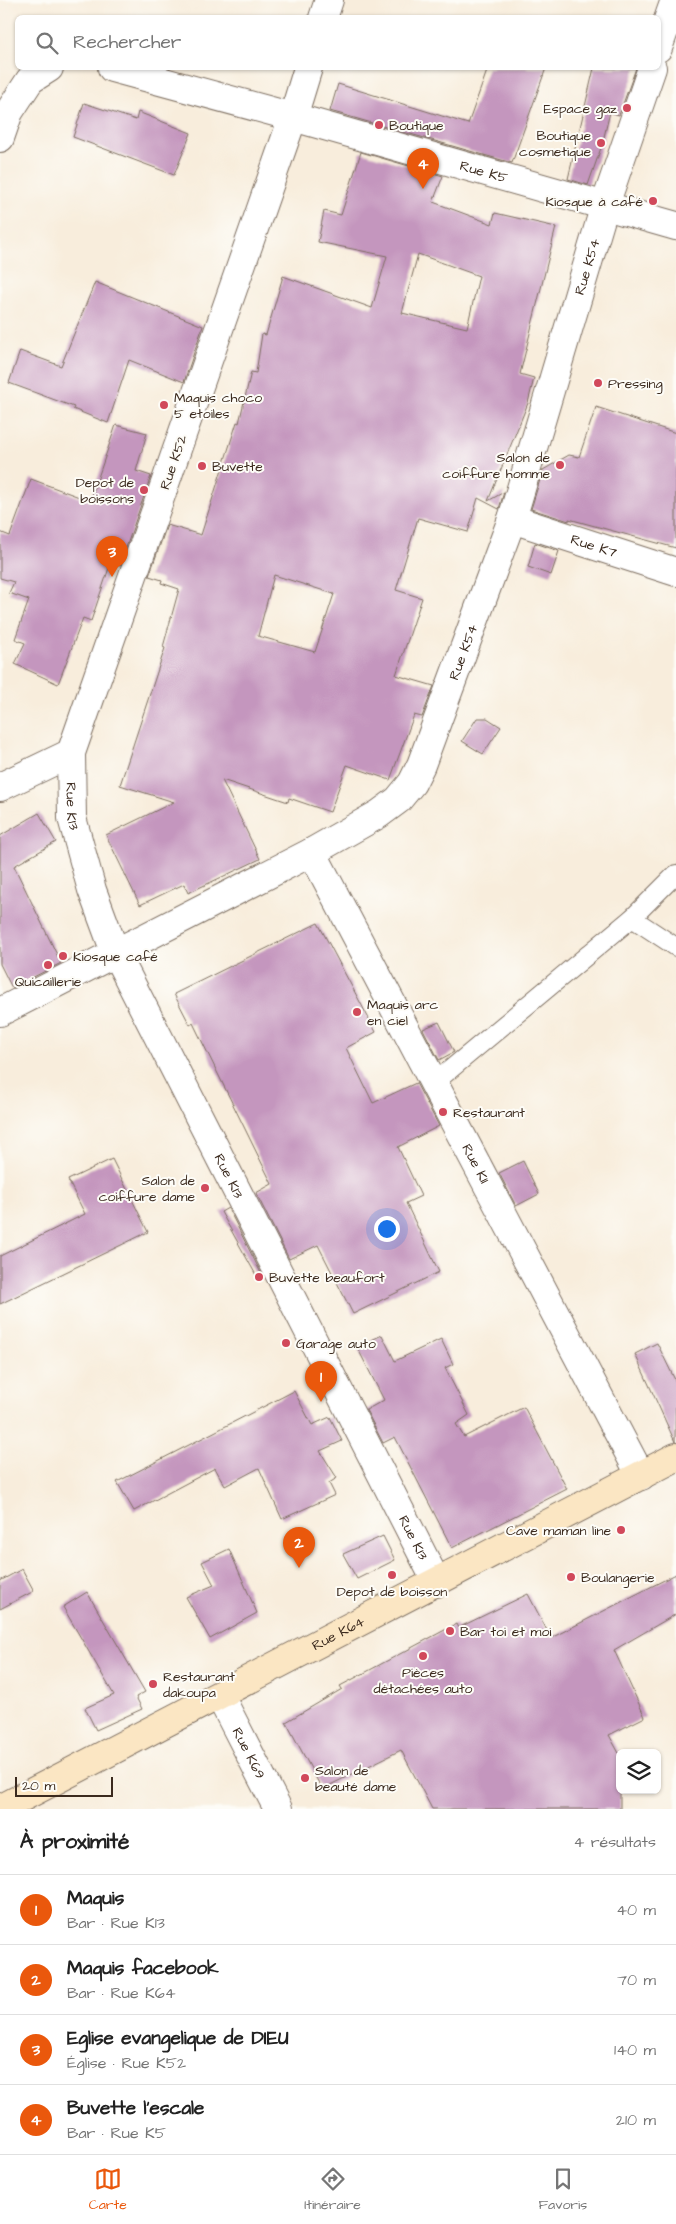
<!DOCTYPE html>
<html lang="fr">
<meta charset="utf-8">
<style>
:root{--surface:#fff;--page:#f2f2f2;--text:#222;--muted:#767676;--line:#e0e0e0;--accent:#ea580c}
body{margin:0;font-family:"Architects Daughter",sans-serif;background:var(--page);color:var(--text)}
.controls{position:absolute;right:15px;bottom:15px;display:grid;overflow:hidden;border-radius:8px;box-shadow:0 1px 4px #0004}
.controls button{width:45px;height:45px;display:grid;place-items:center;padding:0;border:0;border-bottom:1px solid var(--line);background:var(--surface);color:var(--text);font:25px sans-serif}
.scale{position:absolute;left:15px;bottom:12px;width:98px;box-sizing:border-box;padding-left:5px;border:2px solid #3b2a1e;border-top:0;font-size:14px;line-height:18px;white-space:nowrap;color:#3b2a1e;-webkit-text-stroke:4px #fdfcf7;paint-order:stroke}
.you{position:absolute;left:386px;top:1228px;width:18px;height:18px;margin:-12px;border:4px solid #fff;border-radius:50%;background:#1a73e8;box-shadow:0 0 0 8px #1a73e833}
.badge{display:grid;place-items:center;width:32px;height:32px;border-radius:50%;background:var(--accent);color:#fff;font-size:16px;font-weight:700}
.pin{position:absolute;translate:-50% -41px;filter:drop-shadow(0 1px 2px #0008)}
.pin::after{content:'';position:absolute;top:26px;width:18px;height:15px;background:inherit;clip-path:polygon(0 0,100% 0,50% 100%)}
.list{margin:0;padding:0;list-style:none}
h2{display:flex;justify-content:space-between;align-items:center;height:65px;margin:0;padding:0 20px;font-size:21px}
h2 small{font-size:16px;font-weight:400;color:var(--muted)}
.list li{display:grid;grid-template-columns:32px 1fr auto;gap:15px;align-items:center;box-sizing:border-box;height:70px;padding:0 20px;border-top:1px solid var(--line)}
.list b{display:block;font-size:19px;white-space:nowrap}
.list p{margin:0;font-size:16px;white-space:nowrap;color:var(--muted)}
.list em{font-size:16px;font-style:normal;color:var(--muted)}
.icon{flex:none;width:28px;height:28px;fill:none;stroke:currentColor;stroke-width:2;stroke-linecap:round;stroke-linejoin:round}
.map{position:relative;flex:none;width:676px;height:1809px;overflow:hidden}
.search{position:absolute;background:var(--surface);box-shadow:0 1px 4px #0004;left:15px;right:15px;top:15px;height:55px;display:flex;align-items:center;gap:12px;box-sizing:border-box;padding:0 18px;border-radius:8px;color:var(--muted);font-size:19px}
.sheet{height:345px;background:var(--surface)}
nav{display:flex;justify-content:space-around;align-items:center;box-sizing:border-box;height:70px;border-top:1px solid var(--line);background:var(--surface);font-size:14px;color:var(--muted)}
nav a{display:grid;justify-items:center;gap:2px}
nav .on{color:var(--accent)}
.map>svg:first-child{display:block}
.building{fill:#c496be;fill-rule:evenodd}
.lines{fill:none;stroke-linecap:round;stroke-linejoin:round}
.lane-casing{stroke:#7d6e60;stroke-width:20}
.street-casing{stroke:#7d6e60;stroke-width:30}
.secondary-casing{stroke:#7d6e60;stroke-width:30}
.lane{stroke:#fff;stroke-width:18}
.street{stroke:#fff;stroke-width:28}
.secondary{stroke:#fbe6c3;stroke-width:28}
.poi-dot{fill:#d1495b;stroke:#fdfcf7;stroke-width:2}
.labels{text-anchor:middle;stroke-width:4;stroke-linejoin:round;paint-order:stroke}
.poi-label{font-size:14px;fill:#3b2a1e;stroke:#fdfcf7;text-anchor:start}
.street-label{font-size:14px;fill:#3b2a1e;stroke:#fdfcf7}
</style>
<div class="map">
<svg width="676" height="1809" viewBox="0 0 676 1809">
<rect width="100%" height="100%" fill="#fdfcf7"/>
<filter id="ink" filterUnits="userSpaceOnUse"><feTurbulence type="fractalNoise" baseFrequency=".02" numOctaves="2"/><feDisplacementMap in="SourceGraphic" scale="10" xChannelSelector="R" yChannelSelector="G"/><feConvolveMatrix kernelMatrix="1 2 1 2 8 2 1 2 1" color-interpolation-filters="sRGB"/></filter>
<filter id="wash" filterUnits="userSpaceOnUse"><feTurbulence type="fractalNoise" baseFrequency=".0096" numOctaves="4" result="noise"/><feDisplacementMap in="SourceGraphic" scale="20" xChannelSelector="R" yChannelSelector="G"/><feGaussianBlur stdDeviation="1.12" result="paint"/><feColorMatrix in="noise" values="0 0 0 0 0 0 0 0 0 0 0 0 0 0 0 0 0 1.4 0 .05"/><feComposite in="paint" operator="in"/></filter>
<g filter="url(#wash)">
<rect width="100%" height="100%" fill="#f8eddc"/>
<g id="blocks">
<g class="building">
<path d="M488,68H546L512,163L330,111L338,84L468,124Z"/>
<path d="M594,68H636L619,115L610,112L602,145L588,185L568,179Z"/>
<path d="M84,103L136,120L138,112L191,133L174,175L73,137Z"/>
<path d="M361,152L443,176L433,202L492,224L495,213L556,227L520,374L534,378L528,403L488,501L504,492L499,509L478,498L468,532L418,518L396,590L422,598L396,675L434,686L422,717L414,715L390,780L347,765L330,812L289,798L288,802L222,780L260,859L188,893L184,884L140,905L106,835L174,802L120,785L165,648L163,647L179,589L161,583L162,580L149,576L167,525L201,535L237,422L239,423L251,372L256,373L262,334L266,335L283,276L372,308L387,256L318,242L324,211L341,215ZM418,254L479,276L467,328L402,313ZM274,575L334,594L315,652L258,636Z"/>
<path d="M95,282L203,326L184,382L129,360L108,423L73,409L74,407L9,383L20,351L61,366Z"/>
<path d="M596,407L676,433V548L569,519V521L531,509L543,470L569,455L579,457Z"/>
<path d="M116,425L147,433L136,471L151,476L120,565L111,562L91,621L83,618L58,684L15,664L25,643L15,639L29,600L9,593L14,582L0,578V532L10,536L31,479L90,501Z"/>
<path d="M535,543L559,551L551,575L528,567Z"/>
<path d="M477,718H487L501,727L483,754L462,741Z"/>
<path d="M39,813L56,842L14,866L61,963L12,988L0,964V836Z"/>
<path d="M318,923L376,1032L346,1048L373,1103L416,1083L439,1126L398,1147L421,1196L406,1203L439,1272L353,1314L318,1245L289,1259L256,1193L272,1184L193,1023L190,1025L174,994Z"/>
<path d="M439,1022L454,1052L439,1060L423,1029Z"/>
<path d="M112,1159L148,1232L0,1304V1256L85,1214L68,1180Z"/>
<path d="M523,1161L539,1194L516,1206L499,1173Z"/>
<path d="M228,1208L261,1273L256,1275L221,1212Z"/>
<path d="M382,1335L395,1361L441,1339L453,1364L445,1368L469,1415L456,1424L464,1437L524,1407L567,1489L452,1548L395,1437L383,1443L366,1410L384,1400L357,1347Z"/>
<path d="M657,1343L676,1382L675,1442L635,1354Z"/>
<path d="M294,1391L312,1425L330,1417L342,1441L320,1451L337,1478L329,1483L335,1495L282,1519L259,1468L225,1486L215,1468L134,1511L117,1482Z"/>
<path d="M383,1536L395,1560L357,1579L343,1554Z"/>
<path d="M229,1549L257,1613L210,1639L186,1597L214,1585L202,1562Z"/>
<path d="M22,1569L34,1591L0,1609V1581Z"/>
<path d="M676,1574V1614L614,1650L645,1717L609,1735L620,1755V1809H432L401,1750L322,1789L286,1722L342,1689L340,1686L456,1624L458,1628L528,1594L551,1638Z"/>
<path d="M87,1592L145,1692L136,1697L142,1709L96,1730L85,1708L114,1695L63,1607Z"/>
</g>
</g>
</g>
<g filter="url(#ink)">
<use href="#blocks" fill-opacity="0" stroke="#7d6e60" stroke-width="1"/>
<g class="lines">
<g class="lane-casing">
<g id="lane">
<path d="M632,918L676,947"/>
<path d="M434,1083L632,918L676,874"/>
</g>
</g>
<g class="street-casing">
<g id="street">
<path d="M323,18L329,0"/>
<path d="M658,48L675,0"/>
<path id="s1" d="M112,68L293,117L676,226"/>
<path id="s2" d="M308,68L293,117L71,753L72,818L92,890L115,952L437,1583"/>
<path d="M0,138L9,112L30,80L49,68"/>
<path id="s3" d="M512,519L676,572"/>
<path d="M0,787L71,753"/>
<path id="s4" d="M312,852L641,1476"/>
<path id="s5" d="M0,1012L312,852L379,814L398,800L412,783L421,765L512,519L605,205L652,68"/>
<path id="s6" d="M220,1696L278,1809"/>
</g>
</g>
<g class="secondary-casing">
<g id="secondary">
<path id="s7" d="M0,1809L676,1457"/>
</g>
</g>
<use href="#lane" class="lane"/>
<use href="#street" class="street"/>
<use href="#secondary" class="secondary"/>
</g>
</g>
<g class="poi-dot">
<circle cx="627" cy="108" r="5"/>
<circle cx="379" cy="125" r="5"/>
<circle cx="601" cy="143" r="5"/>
<circle cx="653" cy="201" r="5"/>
<circle cx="598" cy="383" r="5"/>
<circle cx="164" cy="405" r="5"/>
<circle cx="560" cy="465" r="5"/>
<circle cx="202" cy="466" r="5"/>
<circle cx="144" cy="490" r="5"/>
<circle cx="63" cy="956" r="5"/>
<circle cx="48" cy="965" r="5"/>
<circle cx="357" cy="1012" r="5"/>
<circle cx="443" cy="1112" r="5"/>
<circle cx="205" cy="1188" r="5"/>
<circle cx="259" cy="1277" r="5"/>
<circle cx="286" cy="1343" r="5"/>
<circle cx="621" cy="1530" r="5"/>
<circle cx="392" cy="1575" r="5"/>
<circle cx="571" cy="1577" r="5"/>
<circle cx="450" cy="1631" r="5"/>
<circle cx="423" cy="1656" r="5"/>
<circle cx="153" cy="1684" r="5"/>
<circle cx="305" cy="1778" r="5"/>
</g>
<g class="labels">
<g class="poi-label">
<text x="617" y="113" text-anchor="end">Espace gaz</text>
<text x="389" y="130">Boutique</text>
<text x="591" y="140" text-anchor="end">Boutique<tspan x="591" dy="16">cosmetique</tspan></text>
<text x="643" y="206" text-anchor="end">Kiosque à café</text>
<text x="608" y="388">Pressing</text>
<text x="174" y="402">Maquis choco<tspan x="174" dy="16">5 etoiles</tspan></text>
<text x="550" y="462" text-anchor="end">Salon de<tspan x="550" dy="16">coiffure homme</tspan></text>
<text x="212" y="471">Buvette</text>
<text x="134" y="487" text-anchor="end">Depot de<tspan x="134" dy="16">boissons</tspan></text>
<text x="73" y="961">Kiosque café</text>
<text x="48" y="986" text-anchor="middle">Quicaillerie</text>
<text x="367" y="1009">Maquis arc<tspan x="367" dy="16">en ciel</tspan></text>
<text x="453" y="1117">Restaurant</text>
<text x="195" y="1185" text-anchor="end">Salon de<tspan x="195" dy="16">coiffure dame</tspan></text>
<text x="269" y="1282">Buvette beaufort</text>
<text x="296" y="1348">Garage auto</text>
<text x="611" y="1535" text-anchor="end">Cave maman line</text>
<text x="581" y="1582">Boulangerie</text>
<text x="392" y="1596" text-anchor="middle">Depot de boisson</text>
<text x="460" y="1636">Bar toi et moi</text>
<text x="423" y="1677" text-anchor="middle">Pièces<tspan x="423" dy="16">détachées auto</tspan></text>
<text x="163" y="1681">Restaurant<tspan x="163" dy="16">dakoupa</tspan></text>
<text x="315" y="1775">Salon de<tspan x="315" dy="16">beauté dame</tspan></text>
</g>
<g class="street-label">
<text dy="5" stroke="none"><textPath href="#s1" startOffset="386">Rue K5</textPath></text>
<text dy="5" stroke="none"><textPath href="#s5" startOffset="1019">Rue K54</textPath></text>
<text transform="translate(173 462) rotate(-71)" y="5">Rue K52</text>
<text dy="5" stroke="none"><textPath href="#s3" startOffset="86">Rue K7</textPath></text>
<text dy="5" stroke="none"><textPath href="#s5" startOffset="614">Rue K54</textPath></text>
<text dy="5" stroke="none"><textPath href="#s2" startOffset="778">Rue K13</textPath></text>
<text dy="5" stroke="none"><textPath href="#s4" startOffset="352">Rue K11</textPath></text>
<text dy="5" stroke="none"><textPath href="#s2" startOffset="1182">Rue K13</textPath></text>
<text dy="5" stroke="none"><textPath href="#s2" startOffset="1588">Rue K13</textPath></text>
<text dy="5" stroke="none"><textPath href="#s7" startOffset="381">Rue K64</textPath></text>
<text dy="5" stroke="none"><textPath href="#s6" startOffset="64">Rue K69</textPath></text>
</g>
</g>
</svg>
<div class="controls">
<button><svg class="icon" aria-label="layers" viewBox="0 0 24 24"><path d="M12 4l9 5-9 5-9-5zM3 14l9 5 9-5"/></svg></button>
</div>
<div class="scale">20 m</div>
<div class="you"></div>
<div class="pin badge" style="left:321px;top:1402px">1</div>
<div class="pin badge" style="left:299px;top:1568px">2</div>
<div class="pin badge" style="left:112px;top:577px">3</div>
<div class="pin badge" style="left:423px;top:189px">4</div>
<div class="search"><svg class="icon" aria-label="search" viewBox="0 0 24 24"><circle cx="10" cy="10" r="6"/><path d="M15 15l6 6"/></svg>Rechercher</div>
</div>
<section class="sheet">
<h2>À proximité<small>4 résultats</small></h2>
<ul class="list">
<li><span class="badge">1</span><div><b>Maquis</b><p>Bar · Rue K13</p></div><em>40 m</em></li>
<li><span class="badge">2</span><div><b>Maquis facebook</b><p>Bar · Rue K64</p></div><em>70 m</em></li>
<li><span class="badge">3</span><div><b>Eglise evangelique de DIEU</b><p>Église · Rue K52</p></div><em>140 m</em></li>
<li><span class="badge">4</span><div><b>Buvette l'escale</b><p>Bar · Rue K5</p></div><em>210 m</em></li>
</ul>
</section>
<nav>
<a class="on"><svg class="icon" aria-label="map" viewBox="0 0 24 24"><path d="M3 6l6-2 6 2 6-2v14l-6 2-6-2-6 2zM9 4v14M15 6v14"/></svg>Carte</a>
<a><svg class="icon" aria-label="directions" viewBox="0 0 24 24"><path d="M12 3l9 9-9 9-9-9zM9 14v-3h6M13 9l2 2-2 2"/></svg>Itinéraire</a>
<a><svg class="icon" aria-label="saved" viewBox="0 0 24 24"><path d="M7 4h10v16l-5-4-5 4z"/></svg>Favoris</a>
</nav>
